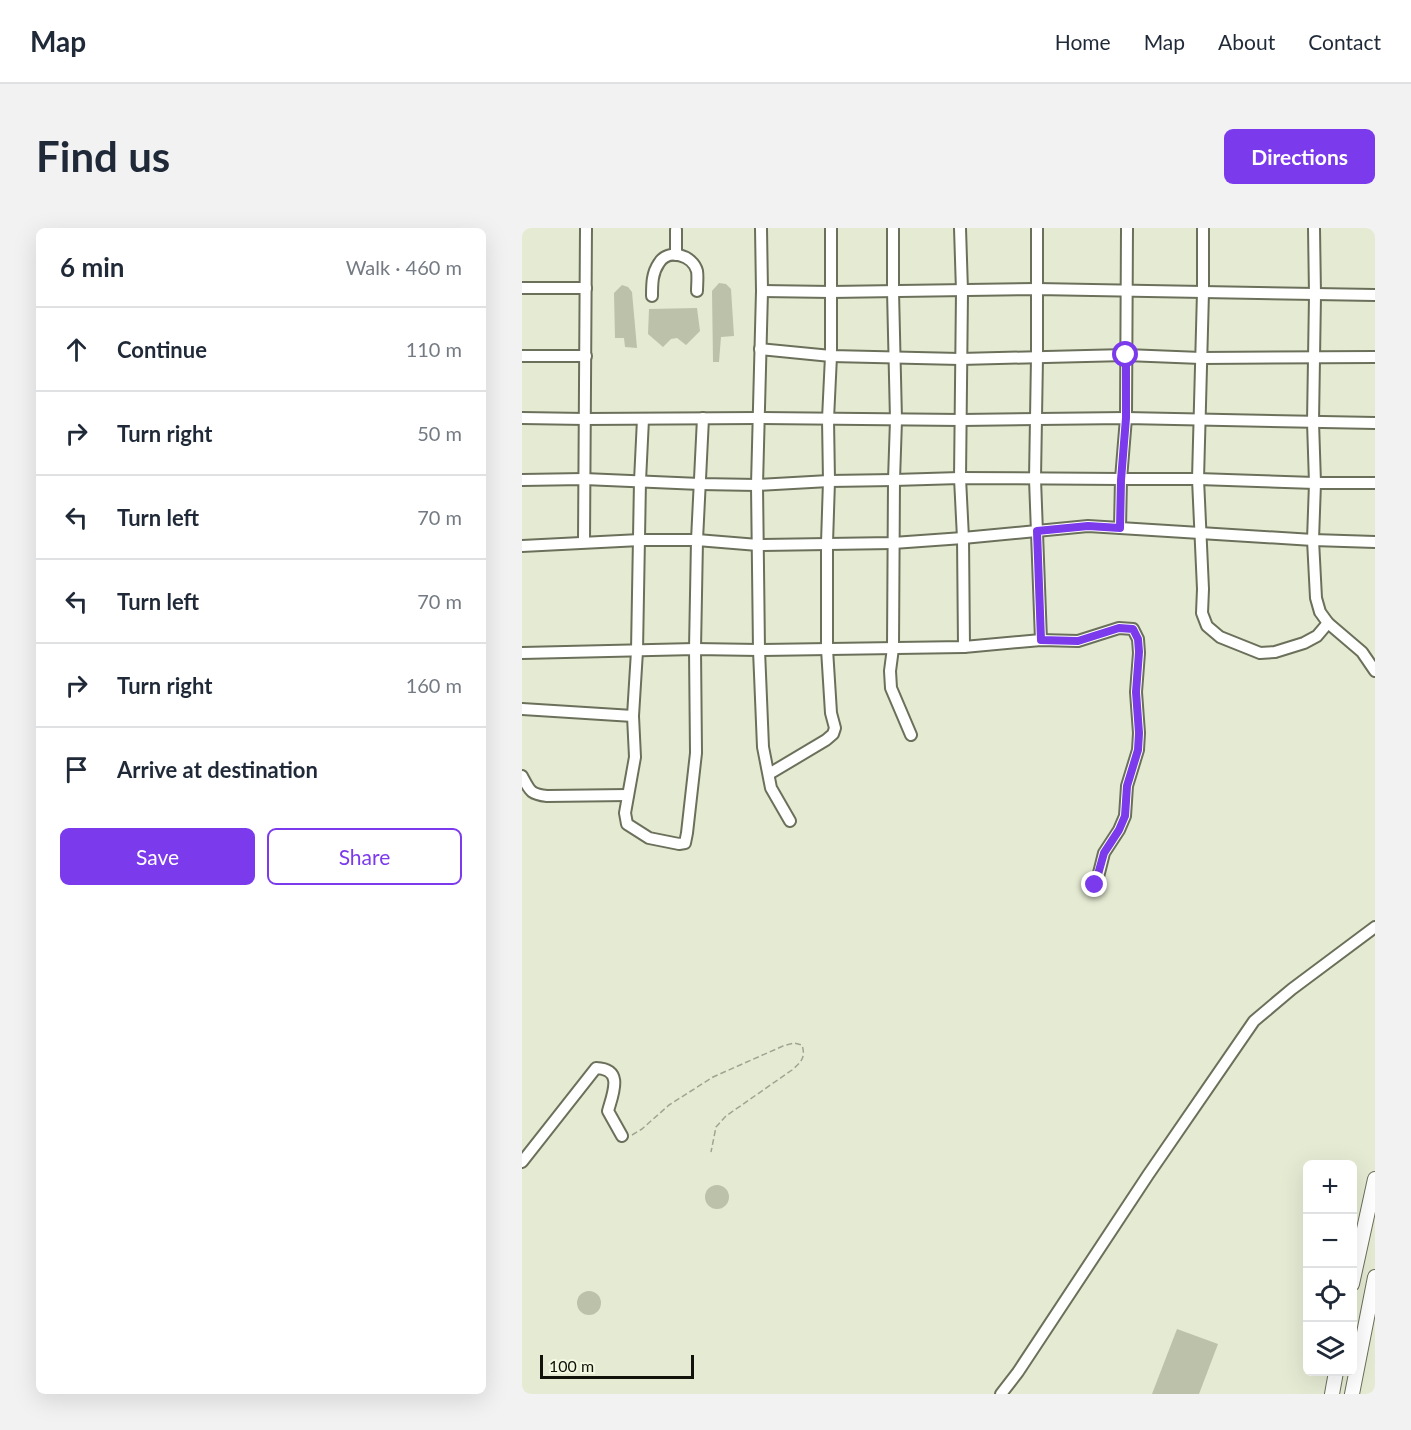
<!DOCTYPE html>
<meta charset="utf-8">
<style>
:root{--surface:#fff;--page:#f2f2f3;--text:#1f2937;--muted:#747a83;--line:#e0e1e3;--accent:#7c3aed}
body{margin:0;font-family:Lato,sans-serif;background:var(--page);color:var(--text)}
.controls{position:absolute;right:18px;bottom:18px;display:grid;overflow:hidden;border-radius:9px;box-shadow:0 6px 24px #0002}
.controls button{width:54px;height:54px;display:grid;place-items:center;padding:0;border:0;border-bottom:2px solid var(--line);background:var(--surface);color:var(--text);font:30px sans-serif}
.scale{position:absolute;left:18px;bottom:15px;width:154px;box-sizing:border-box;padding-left:6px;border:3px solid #11120a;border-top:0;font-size:16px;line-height:21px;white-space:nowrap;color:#11120a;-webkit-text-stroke:4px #f3f8e0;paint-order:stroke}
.stop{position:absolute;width:18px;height:18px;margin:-14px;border:4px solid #7c3aed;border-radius:50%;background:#fff}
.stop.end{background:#7c3aed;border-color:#fff;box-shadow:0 2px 6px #0008}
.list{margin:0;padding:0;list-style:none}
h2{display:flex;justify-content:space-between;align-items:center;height:78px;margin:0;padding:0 24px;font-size:26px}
h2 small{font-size:20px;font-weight:400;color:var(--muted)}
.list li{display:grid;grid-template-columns:39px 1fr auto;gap:18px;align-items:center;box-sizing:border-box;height:84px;padding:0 24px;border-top:2px solid var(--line)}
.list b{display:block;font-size:22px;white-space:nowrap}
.list em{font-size:20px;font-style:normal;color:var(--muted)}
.actions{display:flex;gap:12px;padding:18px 24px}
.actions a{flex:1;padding:14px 0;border:2px solid var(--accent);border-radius:9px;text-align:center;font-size:21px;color:var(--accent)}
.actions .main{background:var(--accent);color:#fff}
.icon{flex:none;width:33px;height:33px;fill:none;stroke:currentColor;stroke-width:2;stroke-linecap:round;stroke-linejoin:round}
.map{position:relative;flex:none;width:853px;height:1166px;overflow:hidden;border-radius:9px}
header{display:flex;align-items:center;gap:36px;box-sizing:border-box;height:84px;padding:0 30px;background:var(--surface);border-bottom:2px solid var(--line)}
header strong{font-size:28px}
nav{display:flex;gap:33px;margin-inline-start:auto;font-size:21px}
.intro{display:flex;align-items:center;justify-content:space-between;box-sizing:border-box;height:144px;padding:0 36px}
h1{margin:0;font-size:42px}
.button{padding:15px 27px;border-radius:9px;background:var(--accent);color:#fff;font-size:21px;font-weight:700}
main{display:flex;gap:36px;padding:0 36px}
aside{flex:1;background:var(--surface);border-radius:9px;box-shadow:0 6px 24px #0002}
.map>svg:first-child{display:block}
.building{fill:#bcc1aa}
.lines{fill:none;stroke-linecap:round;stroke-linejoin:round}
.minor-casing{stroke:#6b705a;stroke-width:14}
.major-casing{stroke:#6b705a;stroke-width:16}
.path{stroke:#a0a492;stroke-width:1.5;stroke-dasharray:6 3;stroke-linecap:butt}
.minor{stroke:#fff;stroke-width:10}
.major{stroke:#fff;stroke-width:14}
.route{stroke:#7c3aed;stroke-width:8}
</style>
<header>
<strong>Map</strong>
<nav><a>Home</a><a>Map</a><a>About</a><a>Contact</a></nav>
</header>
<div class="intro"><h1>Find us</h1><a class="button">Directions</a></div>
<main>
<aside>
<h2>6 min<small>Walk · 460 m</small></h2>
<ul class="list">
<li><svg class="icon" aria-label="ahead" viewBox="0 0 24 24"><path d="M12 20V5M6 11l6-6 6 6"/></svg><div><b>Continue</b></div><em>110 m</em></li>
<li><svg class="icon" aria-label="right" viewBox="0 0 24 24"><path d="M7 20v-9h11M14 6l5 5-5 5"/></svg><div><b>Turn right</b></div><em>50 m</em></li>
<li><svg class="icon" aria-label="left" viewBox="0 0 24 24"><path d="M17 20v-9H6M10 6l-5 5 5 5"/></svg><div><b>Turn left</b></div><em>70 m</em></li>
<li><svg class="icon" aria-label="left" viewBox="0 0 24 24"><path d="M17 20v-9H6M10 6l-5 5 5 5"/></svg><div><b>Turn left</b></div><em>70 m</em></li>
<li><svg class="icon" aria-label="right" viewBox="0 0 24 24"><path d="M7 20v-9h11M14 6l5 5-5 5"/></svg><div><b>Turn right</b></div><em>160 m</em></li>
<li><svg class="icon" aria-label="arrive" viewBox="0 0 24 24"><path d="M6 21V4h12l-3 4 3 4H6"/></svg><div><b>Arrive at destination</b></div></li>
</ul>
<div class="actions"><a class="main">Save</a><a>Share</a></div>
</aside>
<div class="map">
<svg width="853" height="1166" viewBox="0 0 853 1166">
<rect width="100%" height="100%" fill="#e5ebd3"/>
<g class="building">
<path d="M197,55L204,56L209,61L212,108L199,109L197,134H191L190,63Z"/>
<path d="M100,57L106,59L110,64L115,120L103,119L102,110H93L92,65Z"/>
<path d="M175,80L178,103L164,117L155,110L149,111L141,119L126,106L127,81Z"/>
<circle cx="195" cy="969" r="12"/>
<circle cx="67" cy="1075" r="12"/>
<path d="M655,1101L696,1116L677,1166H630Z"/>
</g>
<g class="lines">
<g class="minor-casing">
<g id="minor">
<path d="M239,0L240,63L235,257L237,422L241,519L249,560L268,593"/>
<path d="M371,0V63L374,192L372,252L371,420L368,443L369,460L389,507"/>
<path d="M438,0L440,63L438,250L441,310L442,419"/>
<path d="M515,0V129L513,251L519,412"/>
<path d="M681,0V64L676,251L681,361L680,385L685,398L698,409L738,425L753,424L782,415L795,408L806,395"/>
<path d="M792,0L793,67L791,194L793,255L791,312L794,370L798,384L806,395L840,424L853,443"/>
<path d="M154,27V2"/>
<path d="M0,60H64"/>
<path d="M240,63L309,64L515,61L853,67"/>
<path d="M130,68C130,56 130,45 137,35C146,20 171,27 175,43C176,49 175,57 175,63"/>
<path d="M238,121L309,128L438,131L604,127L679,130L853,129"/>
<path d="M0,128H64"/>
<path d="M0,190L63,191L236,190L439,192L604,190L853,195"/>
<path d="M121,191L118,253L115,423L111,488L113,529L103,585L105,596L127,610L157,616L163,615L165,605L174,525L173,421L175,312L181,190"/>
<path d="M0,252L62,251L178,256L235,257L307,253L372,252L438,250L599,251H676L793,255H853"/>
<path d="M598,300L599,251L604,190L605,0"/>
<path d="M62,314L64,0"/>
<path d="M0,318L118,312H175L236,317L371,315L441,310L566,298L791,312L853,314"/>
<path d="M0,425L173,421L237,422L442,419L519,412L556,413L597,400L611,401L616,411L617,425L614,464L617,505L616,522L605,558L603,588L597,602L582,625L574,657"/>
<path d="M0,481L111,488"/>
<path d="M247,546L304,512L311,506L313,500L309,485L305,421V315L307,253L306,191L309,128V0"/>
<path d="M0,548C8,563 8,566 25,568L106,567"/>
<path d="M0,934L74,840C102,841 91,865 86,883L100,908"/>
<path d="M479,1166L496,1144L626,947L732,793L770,761L853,699"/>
</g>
</g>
<g class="major-casing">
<g id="major">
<path d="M830,1056L853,951"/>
<path d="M810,1166L814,1144"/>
<path d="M830,1166L853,1049"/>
</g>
</g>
<path class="path" d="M110,907L120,901L147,877L191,849L261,818L272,815L280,817C284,830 279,834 270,842L204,888L194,899L189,924"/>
<use href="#minor" class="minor"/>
<use href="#major" class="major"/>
</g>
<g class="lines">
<path class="route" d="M573,657L582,625L597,602L603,588L605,558L616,522L617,505L614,464L617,424L616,411L611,401L597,400L556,413L519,412L515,303L566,298L598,300L599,252L604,190V127"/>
</g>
</svg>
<div class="controls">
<button>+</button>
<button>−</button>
<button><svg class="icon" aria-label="locate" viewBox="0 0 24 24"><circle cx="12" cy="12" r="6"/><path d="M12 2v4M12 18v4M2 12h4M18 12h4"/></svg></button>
<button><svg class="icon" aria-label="layers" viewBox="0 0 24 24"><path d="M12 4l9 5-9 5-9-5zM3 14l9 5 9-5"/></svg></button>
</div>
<div class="scale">100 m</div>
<div class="stop" style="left:604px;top:127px"></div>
<div class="stop end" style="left:573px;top:657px"></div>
</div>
</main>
